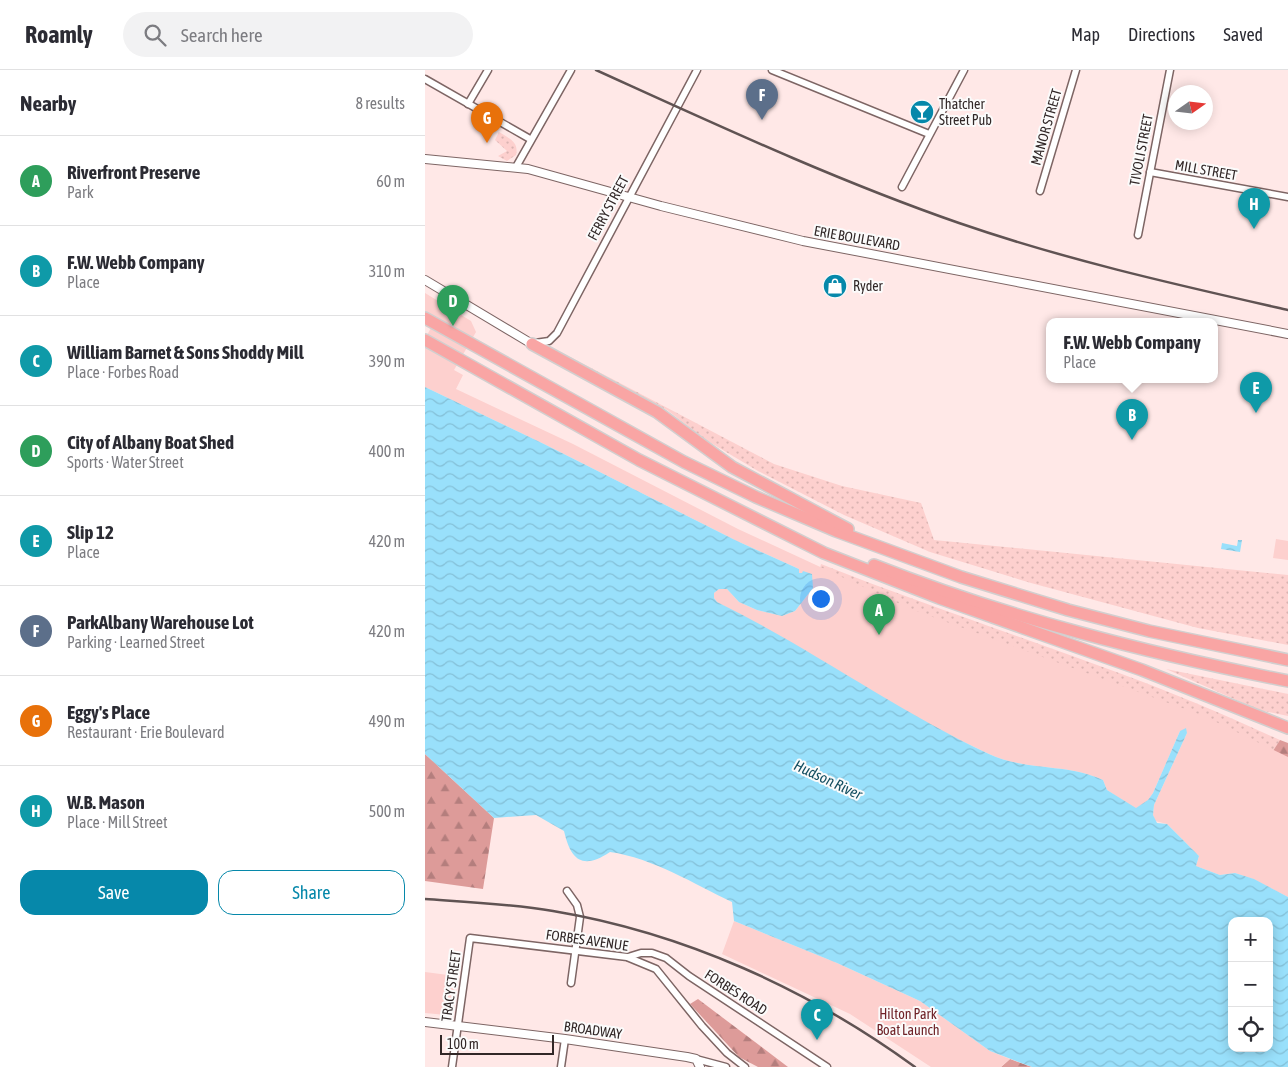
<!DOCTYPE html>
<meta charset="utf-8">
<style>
:root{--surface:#fff;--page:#f2f2f3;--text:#2b2b33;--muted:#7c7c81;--line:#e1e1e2;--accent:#0688aa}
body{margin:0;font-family:"Asap Condensed",sans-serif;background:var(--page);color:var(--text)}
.controls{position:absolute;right:15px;bottom:15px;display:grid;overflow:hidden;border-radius:10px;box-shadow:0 2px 12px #0003}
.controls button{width:45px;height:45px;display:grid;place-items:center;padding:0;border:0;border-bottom:1px solid var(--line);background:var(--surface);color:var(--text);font:25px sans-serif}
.compass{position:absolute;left:743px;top:15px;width:45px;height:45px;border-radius:50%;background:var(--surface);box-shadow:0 2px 12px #0003;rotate:76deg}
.scale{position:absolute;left:15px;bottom:12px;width:114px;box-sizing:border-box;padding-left:5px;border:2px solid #312727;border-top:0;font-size:14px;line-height:18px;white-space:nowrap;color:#312727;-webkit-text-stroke:4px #fbfbfb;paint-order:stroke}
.you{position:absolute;left:395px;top:528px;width:18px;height:18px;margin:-12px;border:4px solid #fff;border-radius:50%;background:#1a73e8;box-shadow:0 0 0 8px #1a73e833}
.badge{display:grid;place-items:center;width:32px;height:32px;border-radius:50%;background:var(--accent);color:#fff;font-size:16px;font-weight:700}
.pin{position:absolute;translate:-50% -41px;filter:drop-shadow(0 1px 2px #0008)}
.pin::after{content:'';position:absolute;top:26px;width:18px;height:15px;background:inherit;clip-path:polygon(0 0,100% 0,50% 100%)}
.popup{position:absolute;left:621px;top:248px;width:172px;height:65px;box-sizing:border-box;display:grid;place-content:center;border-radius:10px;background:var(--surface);filter:drop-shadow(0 1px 4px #0005);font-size:16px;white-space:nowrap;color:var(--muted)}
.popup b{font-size:19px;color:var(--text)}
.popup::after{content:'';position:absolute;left:50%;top:100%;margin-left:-10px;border:10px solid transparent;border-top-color:var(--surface)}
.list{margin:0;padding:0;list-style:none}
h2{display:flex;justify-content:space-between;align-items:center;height:65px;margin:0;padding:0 20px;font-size:21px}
h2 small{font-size:16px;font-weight:400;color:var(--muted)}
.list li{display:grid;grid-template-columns:32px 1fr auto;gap:15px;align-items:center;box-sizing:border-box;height:90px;padding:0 20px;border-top:1px solid var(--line)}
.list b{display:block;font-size:19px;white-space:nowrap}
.list p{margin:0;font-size:16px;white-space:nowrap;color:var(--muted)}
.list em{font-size:16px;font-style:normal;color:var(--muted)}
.actions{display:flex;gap:10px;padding:15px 20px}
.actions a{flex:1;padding:11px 0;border:1px solid var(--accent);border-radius:15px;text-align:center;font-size:18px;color:var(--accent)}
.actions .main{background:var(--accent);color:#fff}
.icon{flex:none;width:28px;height:28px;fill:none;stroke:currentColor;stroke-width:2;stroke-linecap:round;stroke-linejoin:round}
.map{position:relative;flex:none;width:863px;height:997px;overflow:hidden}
header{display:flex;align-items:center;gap:30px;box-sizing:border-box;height:70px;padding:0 25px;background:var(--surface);border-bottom:1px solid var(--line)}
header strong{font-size:24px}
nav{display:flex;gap:28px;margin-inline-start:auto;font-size:18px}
.search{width:350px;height:45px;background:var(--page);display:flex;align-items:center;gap:12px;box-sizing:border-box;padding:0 18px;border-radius:28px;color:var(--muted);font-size:19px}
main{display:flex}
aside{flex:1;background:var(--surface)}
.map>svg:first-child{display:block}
.grass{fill:url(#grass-dots)}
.forest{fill:url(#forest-firs)}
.green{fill:#fdd0ce}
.water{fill:url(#water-waves);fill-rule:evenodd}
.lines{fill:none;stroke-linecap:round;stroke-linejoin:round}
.minor-casing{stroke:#7d6564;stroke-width:9}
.tertiary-casing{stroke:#7d6564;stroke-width:10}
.motorway-casing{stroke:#d2cfcf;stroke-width:14}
.minor{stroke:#fff;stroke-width:6}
.tertiary{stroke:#fff;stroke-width:8}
.motorway{stroke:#f9a5a4;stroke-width:11}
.rail{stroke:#605353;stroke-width:2.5}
.labels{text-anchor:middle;stroke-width:4;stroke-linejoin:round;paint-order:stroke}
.poi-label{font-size:14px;fill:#312727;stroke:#fbfbfb;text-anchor:start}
.street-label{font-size:14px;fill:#312727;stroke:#fbfbfb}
.park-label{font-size:14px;fill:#6f2227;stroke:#fbfbfb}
.water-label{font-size:15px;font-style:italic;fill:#144f61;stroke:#fbfbfb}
</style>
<header>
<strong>Roamly</strong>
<div class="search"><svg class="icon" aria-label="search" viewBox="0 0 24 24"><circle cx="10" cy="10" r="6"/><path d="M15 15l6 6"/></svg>Search here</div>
<nav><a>Map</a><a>Directions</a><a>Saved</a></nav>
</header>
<main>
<aside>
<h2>Nearby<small>8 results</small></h2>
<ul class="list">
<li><span class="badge" style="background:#2e9e5b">A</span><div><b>Riverfront Preserve</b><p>Park</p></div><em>60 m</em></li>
<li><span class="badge" style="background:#0f9aa8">B</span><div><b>F.W. Webb Company</b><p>Place</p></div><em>310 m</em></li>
<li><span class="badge" style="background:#0f9aa8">C</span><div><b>William Barnet &amp; Sons Shoddy Mill</b><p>Place · Forbes Road</p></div><em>390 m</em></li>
<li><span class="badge" style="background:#2e9e5b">D</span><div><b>City of Albany Boat Shed</b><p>Sports · Water Street</p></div><em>400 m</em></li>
<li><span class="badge" style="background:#0f9aa8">E</span><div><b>Slip 12</b><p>Place</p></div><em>420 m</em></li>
<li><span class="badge" style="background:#5c6f8a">F</span><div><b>ParkAlbany Warehouse Lot</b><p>Parking · Learned Street</p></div><em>420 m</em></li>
<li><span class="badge" style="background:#e8710a">G</span><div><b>Eggy's Place</b><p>Restaurant · Erie Boulevard</p></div><em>490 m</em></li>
<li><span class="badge" style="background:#0f9aa8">H</span><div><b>W.B. Mason</b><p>Place · Mill Street</p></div><em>500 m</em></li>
</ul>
<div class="actions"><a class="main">Save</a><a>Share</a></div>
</aside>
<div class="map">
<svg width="863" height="997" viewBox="0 0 863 997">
<defs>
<pattern id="grass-dots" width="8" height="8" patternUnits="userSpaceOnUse" patternTransform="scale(1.25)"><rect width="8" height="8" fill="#fdd0ce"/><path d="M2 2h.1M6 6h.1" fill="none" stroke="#d9b3b1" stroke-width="1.8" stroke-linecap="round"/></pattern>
<pattern id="forest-firs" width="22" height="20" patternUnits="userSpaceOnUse" patternTransform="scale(1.25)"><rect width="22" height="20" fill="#dd9b99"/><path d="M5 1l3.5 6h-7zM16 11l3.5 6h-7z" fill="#b47e7d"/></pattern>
<pattern id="water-waves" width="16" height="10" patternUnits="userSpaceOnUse" patternTransform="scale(1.25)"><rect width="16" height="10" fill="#99e0fb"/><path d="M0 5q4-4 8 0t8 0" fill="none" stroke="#84c0d7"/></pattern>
</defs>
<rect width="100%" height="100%" fill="#ffe8e7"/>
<g class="grass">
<path d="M74,62C85,69 94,72 91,85L82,91L73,86L82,81L70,70Z"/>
<path d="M134,281L349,394L417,416L496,433L509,470L863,505V575L773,558L606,513L505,482L419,445L333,401L281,370L242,340Z"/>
<path d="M396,494C494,533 595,566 694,603C749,623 802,646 855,670L846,684L516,555L395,498Z"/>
<path d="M741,599L863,624V646L834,640Z"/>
</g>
<g class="forest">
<path d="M855,670L863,673V692L846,684Z"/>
<path d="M0,684L69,748L58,819L0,811Z"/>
<path d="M273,929L363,997H333L314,987L265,934Z"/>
<path d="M585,989L607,997H576Z"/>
</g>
<g class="green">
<path d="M0,223L46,251L51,262L29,300L38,305L31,319L148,374L313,459L486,539L779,646L863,687V827L828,809L810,803L795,805L771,796L774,786L742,754L730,751L728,745L729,735L762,663L755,661L728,723L723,730L711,739L682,720L678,710C643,693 600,701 564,684C470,641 383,582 292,532L289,528V523L294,519H302L314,532L332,540L357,546L370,541L388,518L386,509L378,501V503H374V499L312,471L119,374L0,317V269L10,250L0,244Z"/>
<path d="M851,469L863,471V490L848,488Z"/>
<path d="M309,851L412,893L495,931L565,981L585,989L576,997H506L425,944L297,884Z"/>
<path d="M0,902L31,906L27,943L21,945L0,943Z"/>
</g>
<g class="water">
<path d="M0,317L119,374L312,471L374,499V503H377L378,501L387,504L388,518L370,541L357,546L332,540L314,532L302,519H294L289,523V528L292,532C386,578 470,640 564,684C600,701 643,693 678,710L682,720L711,738L723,730L728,723L755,661L761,658L762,663L729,735L728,745L732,753L742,754L774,786L771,796L795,805L810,803L829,809L863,827V997H607L565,981L495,931L412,893L309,851L307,832C269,814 228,788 185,782C158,800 146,791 139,761L111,745L69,748L0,684ZM807,851H844V978H807Z"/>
<path d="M813,470H817L815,482L796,479L797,473L812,476Z"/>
</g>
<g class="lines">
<g class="minor-casing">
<g id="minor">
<path d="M347,0L504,64"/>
<path d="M0,9L105,69"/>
<path d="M43,34L63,0"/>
<path d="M91,97L146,0"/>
<path d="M725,102L863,127"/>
<path d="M477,117L539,0"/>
<path d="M615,121L651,0"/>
<path d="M713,165L745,0"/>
<path d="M110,273L124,271L132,263L272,0"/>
<path d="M142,821L152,835L155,847L146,913"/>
<path d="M203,887L216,883H227L241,888L264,906L402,997"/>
<path d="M271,989L301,997"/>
<path d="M27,997L45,868L202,887L231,899L277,956L302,983L320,997"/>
<path d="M136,997L140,969"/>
</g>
</g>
<g class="tertiary-casing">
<g id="tertiary">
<path d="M0,89L103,99L236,136L378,171L863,264"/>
<path d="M0,210L107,274"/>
<path d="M0,952L140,969L262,987L271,989L275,997"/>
</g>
</g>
<g class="motorway-casing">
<g id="motorway">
<path d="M0,248L259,392L331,427L411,461L536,507L643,540L724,561L863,590"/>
<path d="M0,270L214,390L399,483L514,528L717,600L863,658"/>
<path d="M107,274L232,342L307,397L423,459"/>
<path d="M449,495C584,548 722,583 863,611"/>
</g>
</g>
<use href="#minor" class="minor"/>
<use href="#tertiary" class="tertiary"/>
<use href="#motorway" class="motorway"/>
<g class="rail">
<path d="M171,0C290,54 410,110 534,153C641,190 753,215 863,240"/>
<path d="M0,829C43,832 86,834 128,841C259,863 383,919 490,997"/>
</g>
</g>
<defs>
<g id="bar-disc" transform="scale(1.25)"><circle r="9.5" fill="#0688aa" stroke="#fbfbfb"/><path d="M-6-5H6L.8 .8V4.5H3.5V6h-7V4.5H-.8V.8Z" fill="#fff"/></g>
<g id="shop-disc" transform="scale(1.25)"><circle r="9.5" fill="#0688aa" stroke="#fbfbfb"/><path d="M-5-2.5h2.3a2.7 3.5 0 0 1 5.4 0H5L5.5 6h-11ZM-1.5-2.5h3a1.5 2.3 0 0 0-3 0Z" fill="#fff"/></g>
</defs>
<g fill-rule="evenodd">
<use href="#bar-disc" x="497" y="42"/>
<use href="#shop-disc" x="410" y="216"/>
</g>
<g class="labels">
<g class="poi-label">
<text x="514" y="39">Thatcher<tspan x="514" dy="16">Street Pub</tspan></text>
<text x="428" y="221">Ryder</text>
</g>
<g class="street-label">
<text transform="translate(621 57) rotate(-74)" y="5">MANOR STREET</text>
<text transform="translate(716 80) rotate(-79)" y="5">TIVOLI STREET</text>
<text transform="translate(781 100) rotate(10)" y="5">MILL STREET</text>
<text transform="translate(183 138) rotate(-62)" y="5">FERRY STREET</text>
<text transform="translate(432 168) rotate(10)" y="5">ERIE BOULEVARD</text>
<text transform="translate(162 870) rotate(8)" y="5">FORBES AVENUE</text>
<text transform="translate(26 916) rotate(-82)" y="5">TRACY STREET</text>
<text transform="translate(311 922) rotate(33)" y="5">FORBES ROAD</text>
<text transform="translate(168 960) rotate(8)" y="5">BROADWAY</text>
</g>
<g class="park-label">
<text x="483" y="949">Hilton Park<tspan x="483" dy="16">Boat Launch</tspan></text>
</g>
<g class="water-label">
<text transform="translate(403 710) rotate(25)" y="5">Hudson River</text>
</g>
</g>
</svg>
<div class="controls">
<button>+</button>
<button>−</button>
<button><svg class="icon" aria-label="locate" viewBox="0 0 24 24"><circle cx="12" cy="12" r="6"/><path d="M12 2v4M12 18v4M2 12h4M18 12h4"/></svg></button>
</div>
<svg class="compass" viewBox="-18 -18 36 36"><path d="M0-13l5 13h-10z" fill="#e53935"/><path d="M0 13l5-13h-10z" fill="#7c7c81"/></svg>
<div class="scale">100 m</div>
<div class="you"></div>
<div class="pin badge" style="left:454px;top:565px;background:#2e9e5b">A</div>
<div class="pin badge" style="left:707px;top:370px;background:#0f9aa8">B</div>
<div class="popup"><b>F.W. Webb Company</b>Place</div>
<div class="pin badge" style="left:392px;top:970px;background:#0f9aa8">C</div>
<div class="pin badge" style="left:28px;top:256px;background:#2e9e5b">D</div>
<div class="pin badge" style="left:831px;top:343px;background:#0f9aa8">E</div>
<div class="pin badge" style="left:337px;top:50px;background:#5c6f8a">F</div>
<div class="pin badge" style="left:62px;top:73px;background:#e8710a">G</div>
<div class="pin badge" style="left:829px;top:159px;background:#0f9aa8">H</div>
</div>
</main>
